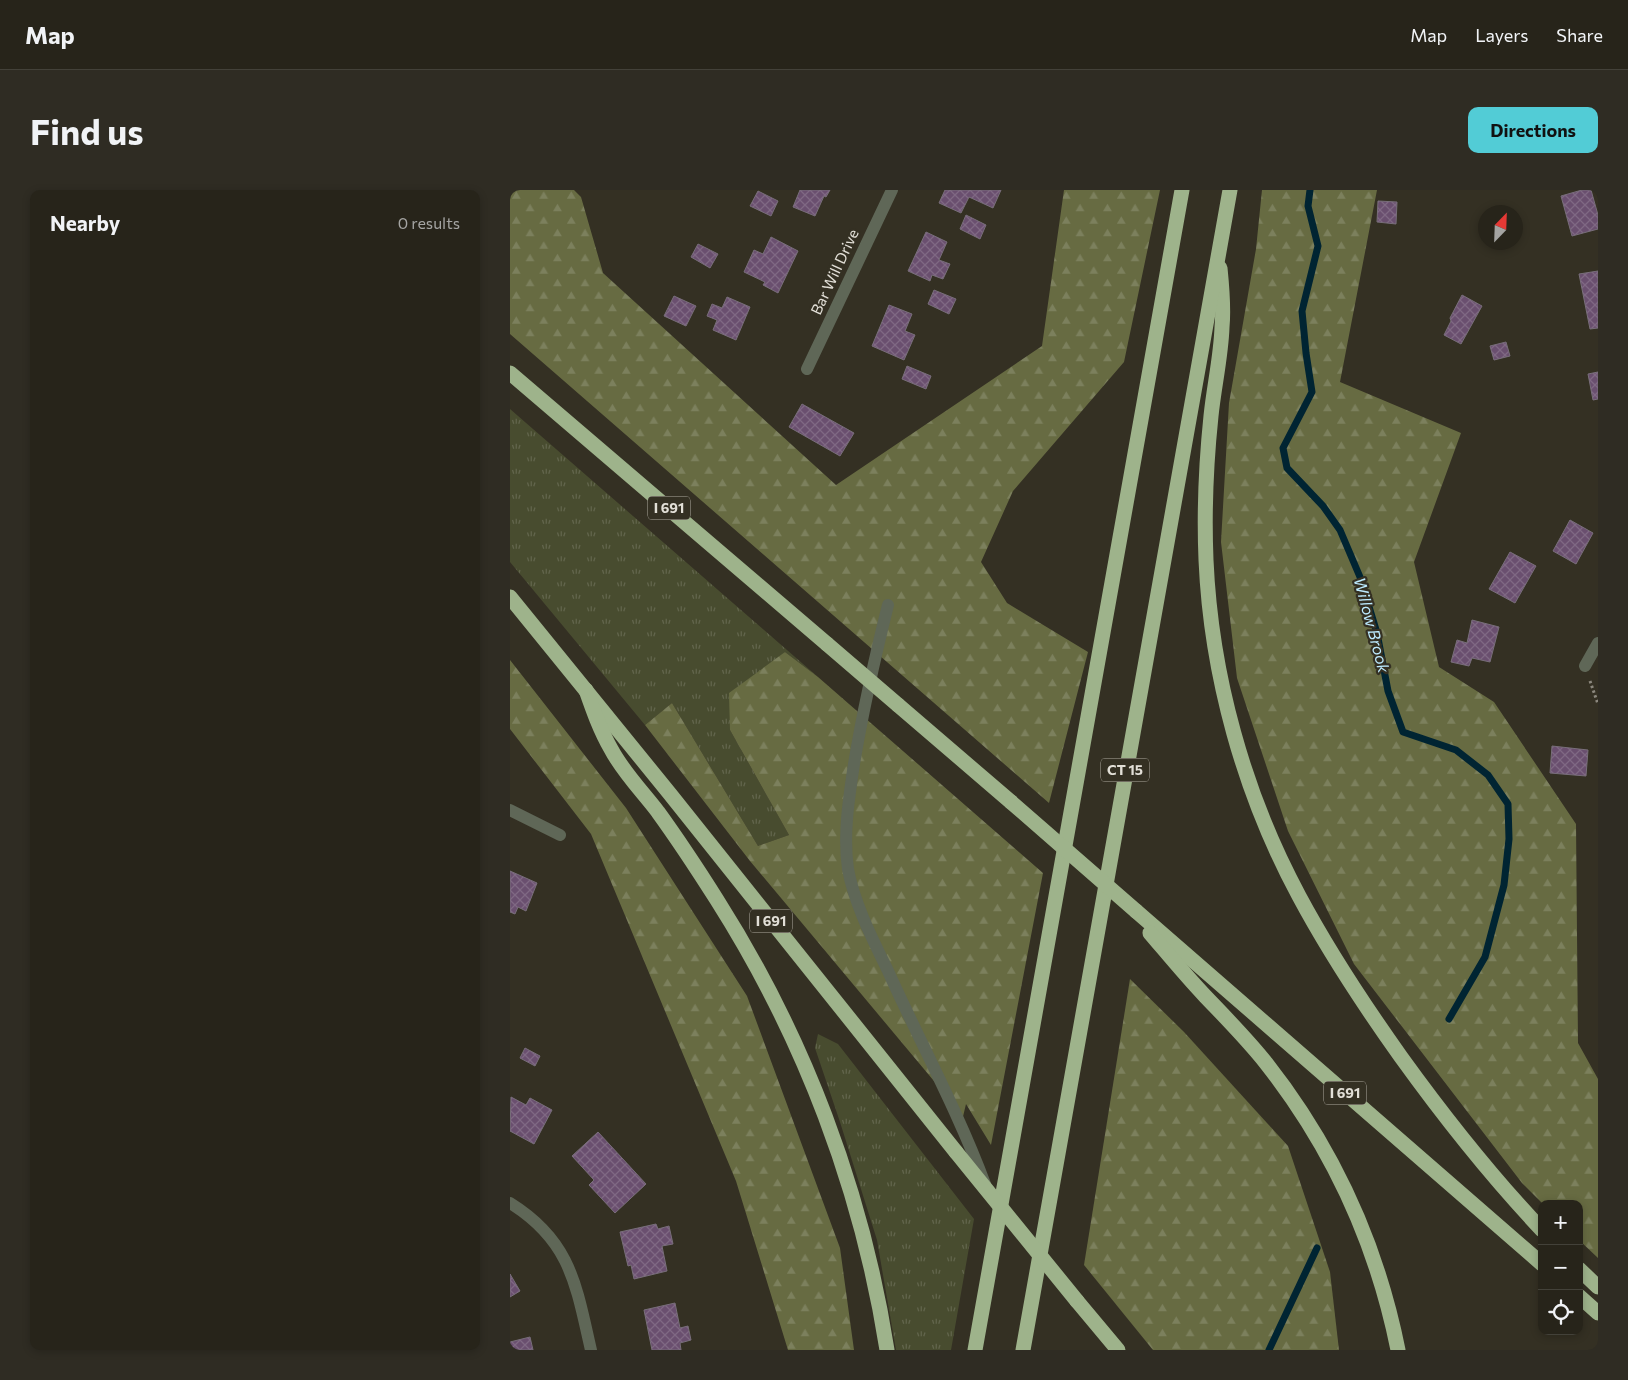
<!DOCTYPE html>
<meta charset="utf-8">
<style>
:root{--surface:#27241a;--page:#2f2c23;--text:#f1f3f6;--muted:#a4a4a2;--line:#434139;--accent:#52ccd6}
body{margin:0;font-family:Commissioner,sans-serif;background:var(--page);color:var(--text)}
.controls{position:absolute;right:15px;bottom:15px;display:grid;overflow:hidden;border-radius:10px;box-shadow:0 2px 8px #0003}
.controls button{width:45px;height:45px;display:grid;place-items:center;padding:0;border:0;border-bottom:1px solid var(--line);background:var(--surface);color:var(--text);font:25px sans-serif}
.compass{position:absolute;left:968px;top:15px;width:45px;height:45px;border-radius:50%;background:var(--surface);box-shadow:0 2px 8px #0003;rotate:23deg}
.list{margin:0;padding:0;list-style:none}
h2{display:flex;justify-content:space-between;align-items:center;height:65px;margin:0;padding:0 20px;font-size:21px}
h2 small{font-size:16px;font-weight:400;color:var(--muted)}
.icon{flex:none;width:28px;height:28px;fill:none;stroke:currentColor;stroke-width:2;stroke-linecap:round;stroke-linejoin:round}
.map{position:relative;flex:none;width:1088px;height:1160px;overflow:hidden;border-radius:10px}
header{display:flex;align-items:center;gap:30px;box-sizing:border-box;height:70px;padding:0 25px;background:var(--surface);border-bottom:1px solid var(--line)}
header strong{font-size:24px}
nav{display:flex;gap:28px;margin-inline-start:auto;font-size:18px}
.intro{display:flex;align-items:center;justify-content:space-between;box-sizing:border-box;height:120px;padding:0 30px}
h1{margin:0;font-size:35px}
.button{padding:12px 22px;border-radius:10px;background:var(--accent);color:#111;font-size:18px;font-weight:700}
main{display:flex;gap:30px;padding:0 30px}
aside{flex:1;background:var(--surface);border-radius:10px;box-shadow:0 2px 8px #0003}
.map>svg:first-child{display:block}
.grass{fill:url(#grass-tufts)}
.forest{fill:url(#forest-firs)}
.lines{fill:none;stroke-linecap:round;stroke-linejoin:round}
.stream{stroke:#002432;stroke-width:7}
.building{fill:url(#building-cross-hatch);stroke:#786e7a}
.path{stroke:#8c887e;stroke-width:3;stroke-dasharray:2.5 2.5;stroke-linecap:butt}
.lane{stroke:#5f6757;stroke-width:12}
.street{stroke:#5f6757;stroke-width:12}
.highway{stroke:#9eb38b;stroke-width:15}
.highway-bridge{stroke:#9eb38b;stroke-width:15}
.labels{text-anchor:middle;stroke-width:4.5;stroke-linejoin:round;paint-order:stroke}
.shield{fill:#343023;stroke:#aeaaa1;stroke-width:1}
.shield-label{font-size:14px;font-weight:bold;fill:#e2dfd7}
.street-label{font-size:15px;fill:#e2dfd7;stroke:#343023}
.water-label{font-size:16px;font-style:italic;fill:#bceafe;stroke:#343023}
</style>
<header>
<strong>Map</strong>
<nav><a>Map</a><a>Layers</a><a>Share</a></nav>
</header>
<div class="intro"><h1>Find us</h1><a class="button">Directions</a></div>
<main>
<aside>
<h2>Nearby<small>0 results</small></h2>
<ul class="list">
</ul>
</aside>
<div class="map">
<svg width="1088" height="1160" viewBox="0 0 1088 1160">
<defs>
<pattern id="grass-tufts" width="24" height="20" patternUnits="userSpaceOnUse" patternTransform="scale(1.25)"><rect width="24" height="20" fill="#484c2f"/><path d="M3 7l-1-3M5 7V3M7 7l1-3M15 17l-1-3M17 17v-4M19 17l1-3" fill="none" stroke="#62654c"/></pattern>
<pattern id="forest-firs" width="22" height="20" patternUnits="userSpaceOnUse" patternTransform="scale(1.25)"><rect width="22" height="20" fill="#676b42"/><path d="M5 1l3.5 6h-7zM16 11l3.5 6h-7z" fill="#7c805d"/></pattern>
<pattern id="building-cross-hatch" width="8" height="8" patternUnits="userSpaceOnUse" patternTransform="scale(1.25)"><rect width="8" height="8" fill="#6a4f6f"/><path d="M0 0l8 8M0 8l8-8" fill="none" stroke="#7f6883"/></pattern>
</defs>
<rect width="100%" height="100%" fill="#343023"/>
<g class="grass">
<path d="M0,219L308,487L275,462L220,540L279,645L248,656L162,513L135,535L0,372Z"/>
<path d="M308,844L328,854L464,1029L441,1160H386L367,1050L330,932L305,858Z"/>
</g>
<g class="forest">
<path d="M0,0H64L71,7L93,83L326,295L532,156L554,0H650L614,172L503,301L471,372L497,413L578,462L539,613L0,144Z"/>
<path d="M752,0H867L830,192L951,243L904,372L929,477L984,512L1066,634L1068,853L1088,889V1068L1069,1050V1014H1033L1012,993L844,774L778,641L727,488L711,352L719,213L746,59Z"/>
<path d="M275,462L308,487L533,683L481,955L456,914L451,935L439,909L240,671L135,535L162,513L248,656L279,645L220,540L219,503Z"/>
<path d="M0,470L116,618L237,806L330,1058L344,1160H278L226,991L81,644L0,539Z"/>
<path d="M620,789L674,842L778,956L820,1082L829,1160H643L574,1075Z"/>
</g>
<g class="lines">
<g class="stream">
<path d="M800,0L798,16L808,56L792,121L796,163L802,202L773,258L777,278L813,316L830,340L850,387L867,443L878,501L893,542L946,560L978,585L998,614L999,649L994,695L975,767L939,829"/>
<path d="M759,1160L807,1058"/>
</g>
</g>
<g class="building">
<path d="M290,0H320L316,7L314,6L305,26L283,17Z"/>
<path d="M435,0H491L483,18L459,7L451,23L429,13Z"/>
<path d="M1072,0H1081L1088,25V39L1062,46L1051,6Z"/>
<path d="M248,1L268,11L261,26L240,16Z"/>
<path d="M868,11L887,12L886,34L867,32Z"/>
<path d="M456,25L476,35L470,49L450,39Z"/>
<path d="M416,42L437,52L429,70L440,74L433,89L422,85L420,91L398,81Z"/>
<path d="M261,47L288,61L268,103L253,95L255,92L234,82L244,60L253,64Z"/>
<path d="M188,54L208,64L200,78L181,67Z"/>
<path d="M1088,81V138L1080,139L1069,84Z"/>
<path d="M424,100L446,109L439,124L418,114Z"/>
<path d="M952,105L972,116L951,154L934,145L941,131L940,128Z"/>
<path d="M164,106L186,116L176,136L154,126Z"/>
<path d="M217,107L240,117L226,150L203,140L207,130L197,126L202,114L212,118Z"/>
<path d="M379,115L402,124L395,141L405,145L394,170L362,156Z"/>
<path d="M996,152L1000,166L984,170L980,156Z"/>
<path d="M397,176L421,186L416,199L392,189Z"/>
<path d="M1088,182V209L1083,210L1078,184Z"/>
<path d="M292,214L344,243L330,266L279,237Z"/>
<path d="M1060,330L1083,343L1066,374L1043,361Z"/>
<path d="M1000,362L1026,376L1005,413L979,399Z"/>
<path d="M962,430L989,437L980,472L962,468L959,476L941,472L947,450L957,453Z"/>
<path d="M1042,556L1078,560L1076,586L1040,583Z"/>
<path d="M0,681L27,693L16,721L8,717L5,724L0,722Z"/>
<path d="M15,858L30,866L25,876L10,868Z"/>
<path d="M1,907L16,915L20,908L42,920L24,954L0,941Z"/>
<path d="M88,942L136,994L105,1023L79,995L84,990L62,966Z"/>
<path d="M146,1034L148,1039L159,1036L163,1054L152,1056L157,1081L124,1089L121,1075L118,1076L110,1042Z"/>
<path d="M0,1084L10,1101L0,1107Z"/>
<path d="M165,1113L170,1138L178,1136L181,1150L170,1153L171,1160H142L134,1120Z"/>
<path d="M20,1147L23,1160H0V1152Z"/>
</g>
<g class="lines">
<path class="path" d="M1080,491L1088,514"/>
<path class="lane" d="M378,415C365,467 353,520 344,574C339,608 333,644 338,679C344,713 363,750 378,781C410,852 448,921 475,994"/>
<g class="street">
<path d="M297,179L382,0"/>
<path d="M1075,476L1088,453"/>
<path d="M0,620L50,645"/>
<path d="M0,1013C61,1051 66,1095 81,1160"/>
</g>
<g class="highway">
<path d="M710,78C712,98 714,117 712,137C711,167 704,196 701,226C696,274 694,322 696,370C701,485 734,604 789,706C819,762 854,815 891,867C935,928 981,986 1032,1040"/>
<path d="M0,183L317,454"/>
<path d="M0,407L160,604L446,962"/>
<path d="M76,500C83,520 90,540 101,559C113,582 132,601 148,622C169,651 188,680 207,710C294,847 352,1000 377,1160"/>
<path d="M388,515L501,612"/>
<path d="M626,721L1032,1074"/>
<path d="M640,743C658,764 676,786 695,806C716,828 737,849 756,873C822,957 867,1055 888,1160"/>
<path d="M1069,1079L1088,1097"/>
<path d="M1069,1106L1088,1123"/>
<path d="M567,1111L608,1160"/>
<path d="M465,1160L672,0"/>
<path d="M513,1160L720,0"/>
</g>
<g class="highway-bridge">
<path d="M317,454L388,515"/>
<path d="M501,612L626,721"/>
<path d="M446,962L567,1111"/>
</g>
</g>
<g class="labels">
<g class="shield">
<rect x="138" y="306.5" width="42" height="23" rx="4"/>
<rect x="591" y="568.5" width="48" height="23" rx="4"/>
<rect x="240" y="719.5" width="42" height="23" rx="4"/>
<rect x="814" y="891.5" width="42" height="23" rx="4"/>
</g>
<g class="shield-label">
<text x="159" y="323">I 691</text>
<text x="615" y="585">CT 15</text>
<text x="261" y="736">I 691</text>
<text x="835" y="908">I 691</text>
</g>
<g class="street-label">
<text transform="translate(325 82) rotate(-65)" y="5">Bar Will Drive</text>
</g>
<g class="water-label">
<text transform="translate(862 435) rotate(75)" y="6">Willow Brook</text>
</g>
</g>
</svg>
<div class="controls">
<button>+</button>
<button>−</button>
<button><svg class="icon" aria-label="locate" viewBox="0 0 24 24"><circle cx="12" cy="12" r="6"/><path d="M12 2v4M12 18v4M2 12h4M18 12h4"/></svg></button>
</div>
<svg class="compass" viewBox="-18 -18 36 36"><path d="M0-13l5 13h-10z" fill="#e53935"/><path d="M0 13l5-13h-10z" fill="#a4a4a2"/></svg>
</div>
</main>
